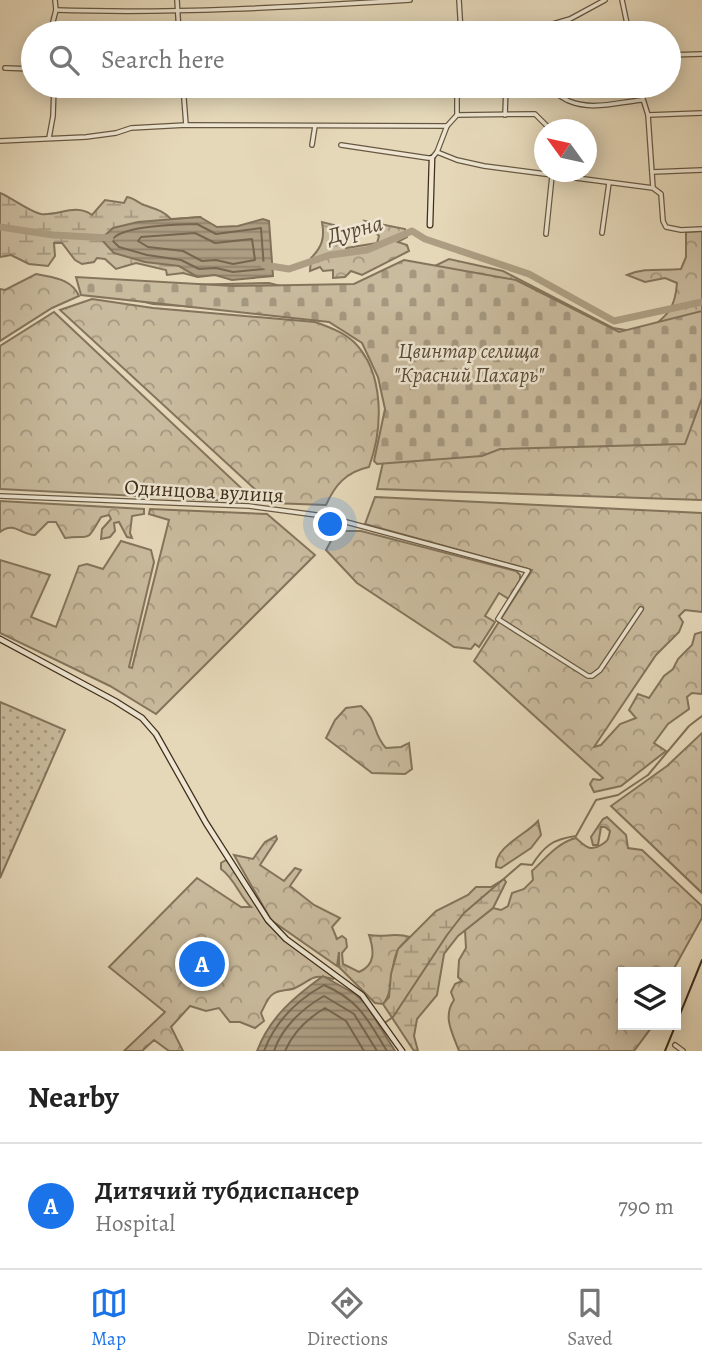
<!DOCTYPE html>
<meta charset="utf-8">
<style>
:root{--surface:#fff;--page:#f2f2f2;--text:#222;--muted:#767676;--line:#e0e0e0;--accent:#1a73e8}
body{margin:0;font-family:Alegreya,serif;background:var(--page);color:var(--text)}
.controls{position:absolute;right:21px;bottom:21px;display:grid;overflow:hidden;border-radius:0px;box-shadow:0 4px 18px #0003}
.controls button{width:63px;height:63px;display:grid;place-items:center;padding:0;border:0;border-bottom:2px solid var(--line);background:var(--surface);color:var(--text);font:35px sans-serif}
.compass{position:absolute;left:534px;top:119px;width:63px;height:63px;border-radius:50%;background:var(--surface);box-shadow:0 4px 18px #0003;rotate:303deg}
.you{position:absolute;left:331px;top:525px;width:24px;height:24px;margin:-18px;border:5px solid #fff;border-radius:50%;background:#1a73e8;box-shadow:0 0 0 10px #1a73e833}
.badge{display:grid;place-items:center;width:46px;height:46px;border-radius:50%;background:var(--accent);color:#fff;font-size:23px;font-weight:700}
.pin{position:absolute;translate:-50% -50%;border:4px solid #fff;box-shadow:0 2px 7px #0006}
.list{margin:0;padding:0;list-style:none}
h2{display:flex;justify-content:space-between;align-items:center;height:91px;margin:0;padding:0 28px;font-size:30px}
h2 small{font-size:23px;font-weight:400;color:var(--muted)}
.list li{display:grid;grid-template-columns:46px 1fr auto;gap:21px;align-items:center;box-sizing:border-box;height:126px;padding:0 28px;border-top:2px solid var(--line)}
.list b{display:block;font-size:26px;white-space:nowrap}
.list p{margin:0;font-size:23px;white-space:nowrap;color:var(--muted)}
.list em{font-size:23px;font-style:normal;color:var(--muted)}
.icon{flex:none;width:38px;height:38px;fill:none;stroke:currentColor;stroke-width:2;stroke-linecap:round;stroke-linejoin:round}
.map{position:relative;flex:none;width:702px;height:1051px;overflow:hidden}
.search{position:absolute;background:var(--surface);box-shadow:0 4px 18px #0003;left:21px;right:21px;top:21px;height:77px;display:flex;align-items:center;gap:18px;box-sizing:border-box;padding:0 24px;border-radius:38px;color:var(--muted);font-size:26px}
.sheet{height:217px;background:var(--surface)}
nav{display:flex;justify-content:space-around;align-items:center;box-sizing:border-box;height:98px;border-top:2px solid var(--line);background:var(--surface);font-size:19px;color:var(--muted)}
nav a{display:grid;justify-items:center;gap:4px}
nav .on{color:var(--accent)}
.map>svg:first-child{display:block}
.grass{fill:url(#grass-dots);stroke:#84745c;stroke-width:2}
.forest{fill:url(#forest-crowns);stroke:#84745c;stroke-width:2}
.wetland{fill:url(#wetland-marsh);stroke:#84745c;stroke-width:2}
.cemetery{fill:url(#cemetery-stones);stroke:#84745c;stroke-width:2}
.water{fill:url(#water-rules);stroke:#817159;stroke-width:2}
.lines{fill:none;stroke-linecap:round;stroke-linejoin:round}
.shore{stroke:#76664f;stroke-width:2}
.stream{stroke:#817159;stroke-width:2}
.river{stroke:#ad9e83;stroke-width:7}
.street-casing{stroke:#685842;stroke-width:6}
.secondary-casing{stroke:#3f2e1b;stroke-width:7}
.street{stroke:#eee6d2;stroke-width:3.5}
.secondary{stroke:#eee6d2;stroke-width:4.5}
.tram{stroke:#3f2e1b;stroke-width:2}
.labels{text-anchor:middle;stroke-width:5;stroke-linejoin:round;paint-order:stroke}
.park-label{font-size:21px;font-style:italic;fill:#5b4a35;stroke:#eee6d2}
.street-label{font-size:21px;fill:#3f2e1b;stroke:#eee6d2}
.water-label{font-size:23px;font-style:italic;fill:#5a4a35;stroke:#eee6d2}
</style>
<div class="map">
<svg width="702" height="1051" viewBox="0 0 702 1051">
<defs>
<pattern id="grass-dots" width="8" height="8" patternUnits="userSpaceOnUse" patternTransform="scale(1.75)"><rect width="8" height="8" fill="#c9bb9e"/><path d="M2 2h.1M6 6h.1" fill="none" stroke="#a59880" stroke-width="1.8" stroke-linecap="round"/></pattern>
<pattern id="forest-crowns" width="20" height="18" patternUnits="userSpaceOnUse" patternTransform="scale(1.75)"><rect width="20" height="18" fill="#c9bb9e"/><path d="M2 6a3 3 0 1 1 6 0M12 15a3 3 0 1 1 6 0" fill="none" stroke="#a59880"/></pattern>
<pattern id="wetland-marsh" width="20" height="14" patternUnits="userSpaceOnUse" patternTransform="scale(1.75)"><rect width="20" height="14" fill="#c9bb9e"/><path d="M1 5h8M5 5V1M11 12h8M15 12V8" fill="none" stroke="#a59880"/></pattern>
<pattern id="cemetery-stones" width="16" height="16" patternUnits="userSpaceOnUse" patternTransform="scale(1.75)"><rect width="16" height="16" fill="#c9bb9e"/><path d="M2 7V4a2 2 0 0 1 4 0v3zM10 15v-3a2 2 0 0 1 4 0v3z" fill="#a59880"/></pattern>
<pattern id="water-rules" width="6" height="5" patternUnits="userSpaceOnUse" patternTransform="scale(1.75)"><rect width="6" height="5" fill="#ad9e83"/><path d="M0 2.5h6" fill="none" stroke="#8e816a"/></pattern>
</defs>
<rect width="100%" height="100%" fill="#e5d8b9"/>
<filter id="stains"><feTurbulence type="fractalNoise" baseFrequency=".00286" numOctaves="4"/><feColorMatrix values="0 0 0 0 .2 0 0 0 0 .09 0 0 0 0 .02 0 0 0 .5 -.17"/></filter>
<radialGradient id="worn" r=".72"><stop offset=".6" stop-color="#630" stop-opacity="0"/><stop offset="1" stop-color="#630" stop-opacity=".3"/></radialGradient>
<path class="grass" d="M0,702L65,730L0,878Z"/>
<g class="forest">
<path d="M365,221L405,229L407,237L398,242L407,245L409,251L362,275L351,271L345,277L333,278V270L323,271L320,267L310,271L311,258C322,247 325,238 322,222L334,225L333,235L345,240L346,248L377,243L379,236Z"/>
<path d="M702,231V500L377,489L393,418L376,352L344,324L275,312L153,304L99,291V287L269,283L316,295L381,292L449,259L503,271L613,328L645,333C666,316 675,311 677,283L665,278L645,282L627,275C645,267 662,271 681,269L686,257V232Z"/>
<path d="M36,274C53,278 71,278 79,296L52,308L0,341V289L5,290Z"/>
<path d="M92,299L153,308L315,322C329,327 343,332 354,342C385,373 383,429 369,467C346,472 335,485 326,505L270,503L60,310Z"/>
<path d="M54,312L256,502L0,489V346Z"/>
<path d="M375,497L702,513V612L685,610L679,616L683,622L679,632L656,655L594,747L601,745L620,724L636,718L629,710L638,694L649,698L664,676L673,669L678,659L692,645L695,634L702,632V694L692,693L687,697L689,709L668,724L654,743L666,751L621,786L594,792L590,784L593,779L600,780L603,778L474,661L532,570L365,524Z"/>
<path d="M0,501L144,509V514L132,516L130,533L132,538L127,537L119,522L114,523L115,531L110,537L101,539L102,529L111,519L109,515L101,517C86,543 92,535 65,538L56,522H48L35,535C20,535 15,521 0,532Z"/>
<path d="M150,509L267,514L315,555L156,714L110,686L0,633V560L50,575L31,617L56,627L79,566L87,564L103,569L121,541L151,550L154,562L129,667L132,668L169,520L149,514Z"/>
<path d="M342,531H361L516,571L520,575V580L509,599L499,593L485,616L495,622L479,647L475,644L471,649L454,647L357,583L326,550L332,539Z"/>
<path d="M361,706C378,721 372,733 386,748L401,747L409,743L412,769L405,774L372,773L326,738L335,720L346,708Z"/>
<path d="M702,733V893L611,806L667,766Z"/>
<path d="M607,817L626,835L628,848L642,850L702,906V918L672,972H623V1025H643L651,1028L634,1051H459C453,1034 442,1017 454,1000L451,992L455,984L462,981L458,977L459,960L466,948L465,930L493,908L501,910L508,906L512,893L524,889L533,880L532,871C546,858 557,843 576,838C585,846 590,852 601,845C608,841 608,840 610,831L605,827H601L598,845H593L591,837L603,819Z"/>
<path d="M538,821L541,835L531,848L501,868L496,867C495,846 526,835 538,821Z"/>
<path d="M276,836L277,839L260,865L284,881L295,868L301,870L290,886L314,905L340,918L332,927L337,939L342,936L346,939L347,947L342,953L343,964L359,972C376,965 374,950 369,935C385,938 394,932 410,937C406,941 400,945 398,950C389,966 395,990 383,1004L375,1003L339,967V952L337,966L271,920L234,855L253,859L265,842Z"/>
<path d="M226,860L232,866L267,923L336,976L333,979C310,973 313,980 295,988C289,991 280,989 273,994C268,997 264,1007 261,1013L264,1021L255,1028L240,1022H230L219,1008L206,1011L190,1006L171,1027L183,1051H169L154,1040L142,1051H124L165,1012L109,967L197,878L241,907H251C240,897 235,879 221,869V863Z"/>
</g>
<g class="wetland">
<path d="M0,193C12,198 30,212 41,214C59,216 75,203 92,215L105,200L124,203L127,197C134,198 137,202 144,205C155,209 162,210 171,219L200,217L179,266L198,277L183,273L167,275L166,270L136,263L116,269L105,259L97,258L94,262L82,264L75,260L62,243H54L55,256L48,266L29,264L11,255L0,257Z"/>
<path d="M504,879L506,882L493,908L458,936L444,954L437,995L417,1019L414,1036L418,1051H414L383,1004L389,997L391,974L398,949L436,911L468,895L476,887H491Z"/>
</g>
<path class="cemetery" d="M404,260L516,280L619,332L702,311V398L685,444L500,449L482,456L377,464L374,461L385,409L378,377L362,343L329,322L81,295L76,277L233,286L354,284Z"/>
<g class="water">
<path d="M200,217L217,227L238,226L263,219L269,221L273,276L232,280L215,275L198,277L179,266L145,262L114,253L101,239L113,228L138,222Z"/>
<path d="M323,976L355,994L366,1004L395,1051H257C270,1017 294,997 323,976Z"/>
</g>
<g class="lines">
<g class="shore">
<path d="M197,224L216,234L261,228L264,269L233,272L216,268L199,269L181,260L147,255L119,247L112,240C122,225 178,225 197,224Z"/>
<path d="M195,233L215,243L252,239L255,260L233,264L216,260L202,261L183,251L148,247L138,241L141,237Z"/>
<path d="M264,1051C275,1022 297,1000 324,985C360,1001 367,1019 387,1051"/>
<path d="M274,1051C282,1027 303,1008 324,996L354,1014L377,1051"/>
<path d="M285,1051C293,1033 308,1018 325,1008L346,1021L364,1051"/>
</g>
<path class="stream" d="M383,1024L393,1017L447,935L464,913L521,864L532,865C544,846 553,839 576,836L596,800L618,795L648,775L689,726L702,716"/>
<g class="river">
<path d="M0,227L53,235L110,238"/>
<path d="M264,265L289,269L330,255L367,250L412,231L425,239L529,274L614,321L702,302"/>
</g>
<g class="street-casing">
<g id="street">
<path d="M177,0L179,33"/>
<path d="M459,0L461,33"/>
<path d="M622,0L629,33"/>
<path d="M56,10C173,14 292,7 410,0"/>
<path d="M546,26L570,19L605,0"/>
<path d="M50,33L56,10L55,0"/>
<path d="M669,55L702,54"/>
<path d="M5,68L33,69"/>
<path d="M183,86L186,125"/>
<path d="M544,86C553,90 560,97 569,101C593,111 618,102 642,100"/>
<path d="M639,86L648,115L653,188L661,194L663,221L666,227L681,230L702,229"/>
<path d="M457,115L535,114L551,130"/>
<path d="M505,115L506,86"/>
<path d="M648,115L702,113"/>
<path d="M49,138L53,116L54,86"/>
<path d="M0,141L86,137L116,133L131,128L186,125L447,126"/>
<path d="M312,145L315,126"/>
<path d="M341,145L428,158H432L437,152L457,160L484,166L653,188"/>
<path d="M437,152L447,126L457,115V86"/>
<path d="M652,172L702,170"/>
<path d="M574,178L575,172"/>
<path d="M602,233L609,183"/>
<path d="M546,234L552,176"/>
<path d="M0,496L249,506L324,516L528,571L498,619L588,676H592L600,670L641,609"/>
<path d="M675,1045L683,1051"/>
</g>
</g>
<g class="secondary-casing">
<g id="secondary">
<path d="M430,225L432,158"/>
<path d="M0,639L115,701L142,718L156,734L206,823L268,920L286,939L362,995L402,1051"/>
</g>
</g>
<use href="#street" class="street"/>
<use href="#secondary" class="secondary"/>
<path class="tram" d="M665,1051L702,960"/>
</g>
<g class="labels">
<g class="park-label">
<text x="469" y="358">Цвинтар селища<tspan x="469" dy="24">"Красний Пахарь"</tspan></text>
</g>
<g class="street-label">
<text transform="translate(204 491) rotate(3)" y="7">Одинцова вулиця</text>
</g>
<g class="water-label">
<text transform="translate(355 229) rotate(-15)" y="8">Дурна</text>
</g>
</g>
<rect width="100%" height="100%" filter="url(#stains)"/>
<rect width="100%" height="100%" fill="url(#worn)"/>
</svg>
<div class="controls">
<button><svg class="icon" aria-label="layers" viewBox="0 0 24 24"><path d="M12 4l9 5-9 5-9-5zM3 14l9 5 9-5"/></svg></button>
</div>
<svg class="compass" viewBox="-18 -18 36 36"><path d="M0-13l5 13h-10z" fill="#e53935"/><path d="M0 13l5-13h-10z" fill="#767676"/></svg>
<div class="you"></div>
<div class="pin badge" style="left:202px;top:964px">A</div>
<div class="search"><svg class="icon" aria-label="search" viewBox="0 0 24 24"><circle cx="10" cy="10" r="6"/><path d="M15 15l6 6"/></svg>Search here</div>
</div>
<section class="sheet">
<h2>Nearby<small></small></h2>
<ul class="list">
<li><span class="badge">A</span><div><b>Дитячий тубдиспансер</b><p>Hospital</p></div><em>790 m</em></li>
</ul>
</section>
<nav>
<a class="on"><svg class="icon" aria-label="map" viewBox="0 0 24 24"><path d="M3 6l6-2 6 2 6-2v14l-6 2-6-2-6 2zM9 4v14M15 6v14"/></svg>Map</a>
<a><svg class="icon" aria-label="directions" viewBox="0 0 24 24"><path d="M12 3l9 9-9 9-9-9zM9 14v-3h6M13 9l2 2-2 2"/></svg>Directions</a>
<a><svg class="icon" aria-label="saved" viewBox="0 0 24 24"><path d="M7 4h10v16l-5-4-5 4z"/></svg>Saved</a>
</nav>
